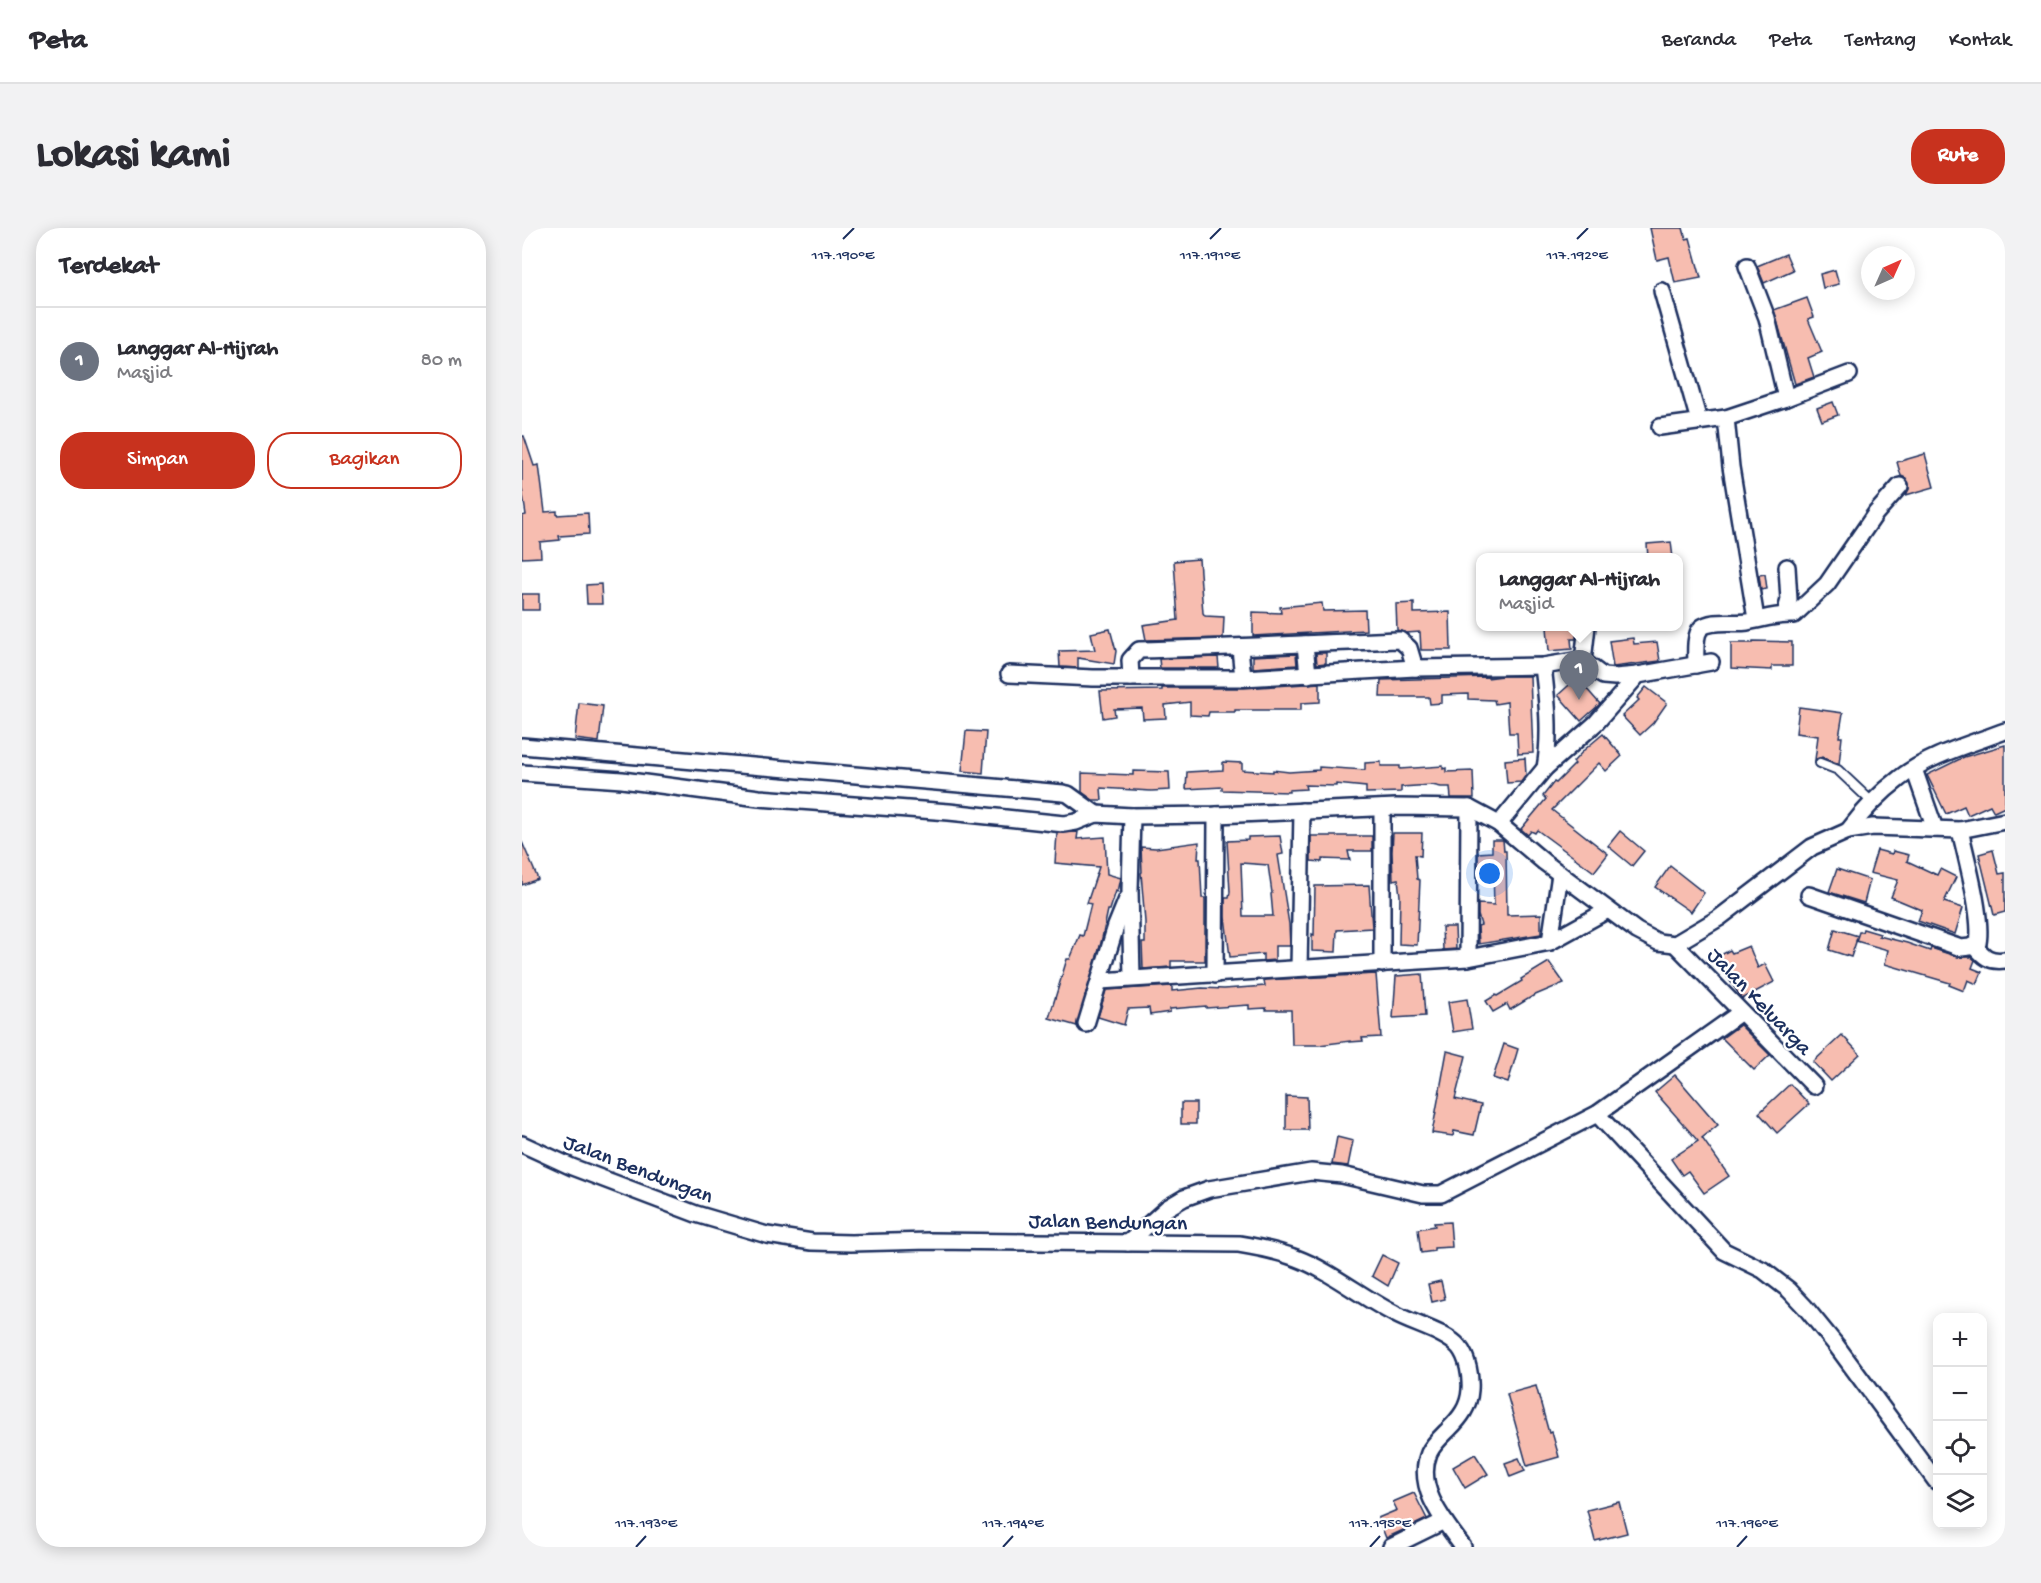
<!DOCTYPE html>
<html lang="id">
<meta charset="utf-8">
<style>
:root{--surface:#fff;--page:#f2f2f3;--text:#2b2b33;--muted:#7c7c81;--line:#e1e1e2;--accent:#c8321e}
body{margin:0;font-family:"Gochi Hand",sans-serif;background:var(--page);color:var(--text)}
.controls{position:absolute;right:18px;bottom:18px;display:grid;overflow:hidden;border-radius:12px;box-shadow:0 3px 15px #0003}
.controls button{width:54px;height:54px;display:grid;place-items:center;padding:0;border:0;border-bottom:2px solid var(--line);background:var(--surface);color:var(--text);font:30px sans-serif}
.compass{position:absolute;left:1339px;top:18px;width:54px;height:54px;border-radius:50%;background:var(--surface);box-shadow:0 3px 15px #0003;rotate:45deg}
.you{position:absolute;left:968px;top:646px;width:21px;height:21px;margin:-15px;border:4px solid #fff;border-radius:50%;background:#1a73e8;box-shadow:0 0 0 9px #1a73e833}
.badge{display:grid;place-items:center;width:39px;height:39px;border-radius:50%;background:var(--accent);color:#fff;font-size:20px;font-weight:700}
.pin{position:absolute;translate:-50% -50px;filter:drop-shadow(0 2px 3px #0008)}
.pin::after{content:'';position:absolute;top:32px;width:21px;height:18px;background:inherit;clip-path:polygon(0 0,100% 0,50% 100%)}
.popup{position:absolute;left:954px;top:325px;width:207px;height:78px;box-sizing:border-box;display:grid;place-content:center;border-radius:12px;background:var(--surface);filter:drop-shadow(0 2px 4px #0005);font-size:20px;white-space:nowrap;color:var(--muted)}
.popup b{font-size:22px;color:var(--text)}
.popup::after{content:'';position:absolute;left:50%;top:100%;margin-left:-12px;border:12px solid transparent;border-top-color:var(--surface)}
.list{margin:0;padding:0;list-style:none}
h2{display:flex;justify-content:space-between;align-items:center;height:78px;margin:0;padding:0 24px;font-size:26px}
h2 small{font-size:20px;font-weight:400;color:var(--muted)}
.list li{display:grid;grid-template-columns:39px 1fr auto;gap:18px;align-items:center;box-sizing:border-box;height:108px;padding:0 24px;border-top:2px solid var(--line)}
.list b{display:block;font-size:22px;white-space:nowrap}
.list p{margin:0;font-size:20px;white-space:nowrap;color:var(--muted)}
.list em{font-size:20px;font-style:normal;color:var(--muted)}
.actions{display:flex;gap:12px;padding:18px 24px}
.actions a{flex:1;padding:14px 0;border:2px solid var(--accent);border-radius:24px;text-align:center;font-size:21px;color:var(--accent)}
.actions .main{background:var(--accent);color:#fff}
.icon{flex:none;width:33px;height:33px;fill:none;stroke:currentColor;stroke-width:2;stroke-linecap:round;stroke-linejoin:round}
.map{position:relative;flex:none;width:1483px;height:1319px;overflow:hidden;border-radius:24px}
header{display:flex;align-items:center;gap:36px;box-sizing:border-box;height:84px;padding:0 30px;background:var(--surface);border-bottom:2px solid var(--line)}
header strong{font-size:28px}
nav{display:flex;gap:33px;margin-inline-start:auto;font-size:21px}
.intro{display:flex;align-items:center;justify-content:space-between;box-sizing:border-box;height:144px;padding:0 36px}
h1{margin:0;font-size:42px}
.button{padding:15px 27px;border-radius:24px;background:var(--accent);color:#fff;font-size:21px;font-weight:700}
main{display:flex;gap:36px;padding:0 36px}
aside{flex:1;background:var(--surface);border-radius:24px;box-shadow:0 3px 15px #0003}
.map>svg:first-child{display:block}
.building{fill:#f7bdb0;stroke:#1b2f5e;stroke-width:1.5;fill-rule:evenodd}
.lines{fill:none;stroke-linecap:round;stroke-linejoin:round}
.lane-casing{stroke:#1b2f5e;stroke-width:12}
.street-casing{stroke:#1b2f5e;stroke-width:20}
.lane{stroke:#fff;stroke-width:8}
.street{stroke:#fff;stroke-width:15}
.ticks{fill:none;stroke:#1b2f5e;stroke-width:2}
.labels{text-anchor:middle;stroke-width:4.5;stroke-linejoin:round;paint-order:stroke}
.street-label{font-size:22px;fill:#1b2f5e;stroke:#fff}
.ticks-label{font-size:15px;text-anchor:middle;fill:#1b2f5e;stroke:#fff;stroke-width:4.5;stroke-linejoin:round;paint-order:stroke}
</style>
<header>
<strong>Peta</strong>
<nav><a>Beranda</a><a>Peta</a><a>Tentang</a><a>Kontak</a></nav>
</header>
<div class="intro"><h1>Lokasi kami</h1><a class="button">Rute</a></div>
<main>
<aside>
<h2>Terdekat<small></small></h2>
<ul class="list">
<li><span class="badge" style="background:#6b7280">1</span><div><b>Langgar Al-Hijrah</b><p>Masjid</p></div><em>80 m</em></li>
</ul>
<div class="actions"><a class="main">Simpan</a><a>Bagikan</a></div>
</aside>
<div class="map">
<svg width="1483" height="1319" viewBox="0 0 1483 1319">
<rect width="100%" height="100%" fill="#fff"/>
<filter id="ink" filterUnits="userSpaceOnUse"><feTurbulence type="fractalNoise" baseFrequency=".0167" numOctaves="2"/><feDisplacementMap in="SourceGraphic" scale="12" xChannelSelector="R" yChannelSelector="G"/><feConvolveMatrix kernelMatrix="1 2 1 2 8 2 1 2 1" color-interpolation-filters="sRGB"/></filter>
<g filter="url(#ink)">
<g class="building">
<path d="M1128,0H1161L1164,11L1168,10L1179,50L1153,55L1147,29L1135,32Z"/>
<path d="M1264,26L1271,42L1242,55L1235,38Z"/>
<path d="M1313,42L1317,56L1301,60L1298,46Z"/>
<path d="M1285,70L1292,89L1286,91L1300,124L1286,130L1292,149L1273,156L1252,82Z"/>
<path d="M1311,174L1316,187L1300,193L1295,180Z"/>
<path d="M0,208H2L12,238L17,237L23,284L35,283V287L66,285L67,306L37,308L38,312L18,314L19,329L0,330V288L4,287L0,260Z"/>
<path d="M1403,226L1412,259L1384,267L1387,261V256L1384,250L1379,248L1375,234Z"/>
<path d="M1149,314L1151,330H1126L1125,316Z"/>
<path d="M677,331L681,385L683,388L702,389L701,410L624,412L621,397L656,392L652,333Z"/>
<path d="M1243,346L1245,361L1239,362L1237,347Z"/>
<path d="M79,356L80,376H65L64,357Z"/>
<rect x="0" y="366" width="17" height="16"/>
<path d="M800,375L801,383L843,382L844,402L731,408V384L759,385L758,379Z"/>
<path d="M892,375V385L928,384L929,422H899L898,404L884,405L875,402L874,376Z"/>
<path d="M1025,399H1055L1054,411H1049L1050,421L1027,423Z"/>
<path d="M588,401L594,423L592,436L556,430V440L538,439L537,423L573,422L569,405Z"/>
<path d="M1111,410L1112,416L1135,414L1138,433L1091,439L1087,413Z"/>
<path d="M1231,413L1270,414V438H1250V442L1209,440V415H1231Z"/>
<path d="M794,425H804V435L795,436Z"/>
<path d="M774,426L775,437L731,440V428Z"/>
<path d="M696,429L697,440H638L637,431Z"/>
<path d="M981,448H1008L1011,525L996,526L995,505H987L985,474L973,476L972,472L946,471V466L920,467V475L908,476L907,469H858L859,452L966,449V450Z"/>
<path d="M1055,450L1078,476L1059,493L1036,467Z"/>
<path d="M798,455V474L779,475V482H713V484H687L686,488L668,487V474L643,477L644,490L621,491L620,480L592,481L593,488L581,490L578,463L640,462V460H722Z"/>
<path d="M1124,459L1145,475L1131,495L1118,507L1100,488L1117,472L1115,470Z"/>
<path d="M57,475L81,478L77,514L53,511Z"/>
<path d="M1277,479L1321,485L1317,509H1320L1317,536L1300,529L1293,532L1296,508L1274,505Z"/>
<path d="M444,503L464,504L461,545L440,543Z"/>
<path d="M1081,506L1100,528L1084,543L1077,535L1030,582L1086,626L1072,644L1015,602L1013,605L1009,603L1006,607L999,601L1024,571L1021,568L1032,554L1034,555L1053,536L1051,534L1062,522Z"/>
<path d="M1483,517V579L1472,584L1468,577L1446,587L1442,578L1424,586L1405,547L1442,529Z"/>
<path d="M1003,530L1004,547L999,554L985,555L983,532Z"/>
<path d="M701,534L720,535V542L751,544V542L767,544L797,542V539L843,542V535L859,534V538H878V541L921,538V541L924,540V544L951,543L952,570H929L928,559H919L910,557L879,559V564L844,565V559L814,556V558L783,557L784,561L767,562V564L700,562V559L664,561L665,544L701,542Z"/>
<path d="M611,543L647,544L648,562L629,563L579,560L580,572H571L560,564V545L611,547Z"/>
<path d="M1098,603L1122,623L1110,638L1086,618Z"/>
<path d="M556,604L555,611L583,609L585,646L599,650L596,664L594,663L588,682H586L579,715L555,798L527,790L545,731H548L558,707L561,708L569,676L565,675L577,639L533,635L535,605Z"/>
<path d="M871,605H900L899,628L893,627L895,651L898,652L895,717L877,716L878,668L876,651L871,652L870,624Z"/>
<path d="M758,608L761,626L756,627L767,696L768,718H753V732L741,733V726L708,729L703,689V670H707L708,664L705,613L726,612V609ZM719,635L746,637L750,665L749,666L751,688H721Z"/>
<path d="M789,608H850V623H826L828,632L800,631V634L789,633Z"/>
<path d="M970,612H981L982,623H984L985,687L1019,686V706L957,716L956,698L959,697L956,687V676L972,677L971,642L956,643V625L970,624Z"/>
<path d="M0,614L16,651L0,657Z"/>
<path d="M677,614L676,631H678L680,670H683V733H649V739L621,741L620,715H623V694L619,645L620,644L619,619L634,620Z"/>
<path d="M1355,622L1370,626L1371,623L1387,627L1385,633L1415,647L1418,641L1434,649L1422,674L1441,680L1433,706L1396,693L1400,682L1369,669L1376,652L1348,645Z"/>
<path d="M1471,622L1477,646L1483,645V684L1472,687L1457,626Z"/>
<path d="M1148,638L1182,665L1169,684L1133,659Z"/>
<path d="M1315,641L1348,652L1342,675L1307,664Z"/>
<path d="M847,657L850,700L815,702L814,724L790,723V706L792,707L793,658Z"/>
<path d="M920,699H933L934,721L921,722Z"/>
<path d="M1313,701L1336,708L1329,729L1307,722Z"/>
<path d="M1341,701L1358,706L1357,708L1385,715L1408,723L1409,720L1436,729H1449L1453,732L1450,740L1460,744L1455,756L1446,752L1442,763L1427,757L1428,755L1363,736L1366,722L1334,713L1337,704H1340Z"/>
<path d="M1227,718L1236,740L1243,736L1252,754L1220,771L1205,748L1195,729L1208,722L1210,725Z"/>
<path d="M1027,734L1042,755L1011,768L988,782L985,776L971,784L964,773L974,767L975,768L1000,753L999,751Z"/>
<path d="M854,746L859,809L840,810L841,813L828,814V813L797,817H770L769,782H744V780L727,781V777L684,780V778L648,781V784L628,787L627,780L606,781L602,797L576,789L584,762L650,758V763L680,760L702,761L743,758L742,752Z"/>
<path d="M900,746L903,788L871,790L874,748Z"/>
<path d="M945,771L950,801L931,804L926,774Z"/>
<path d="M1218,797L1248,827L1232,842L1200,810Z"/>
<path d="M1320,807L1338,826L1309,853L1291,834Z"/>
<path d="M982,816L996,821L986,855L971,850Z"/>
<path d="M925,823L944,828L933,871L959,877L952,907L932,903L931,908L910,905Z"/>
<path d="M1153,847L1196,897L1180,910L1207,948L1182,965L1166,943L1160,947L1149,931L1176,913L1133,864Z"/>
<path d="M1268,856L1287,876L1255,905L1237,885Z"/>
<path d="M764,868L785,869L786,902H764Z"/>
<rect x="659" y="875" width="15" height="21"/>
<path d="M815,909L831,913L826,938L810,936Z"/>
<path d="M928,994L930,1019L912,1020V1023L899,1025L896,1001L913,998L912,995Z"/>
<path d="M860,1027L876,1035L866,1058L850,1048Z"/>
<path d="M919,1053L923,1071L910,1074L906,1056Z"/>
<path d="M1014,1158L1027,1205L1030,1204L1037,1229L1005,1238L985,1166Z"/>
<path d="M953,1226L966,1246L943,1260L931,1239Z"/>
<path d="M997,1230L1003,1243L988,1249L983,1235Z"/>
<path d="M892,1265L905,1291L864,1310L856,1290L875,1282L871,1274Z"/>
<path d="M1097,1274L1105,1305L1073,1313L1065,1282Z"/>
</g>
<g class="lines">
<g class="lane-casing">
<path id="lane" d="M1298,535L1316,542L1351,575"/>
</g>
<g class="street-casing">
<g id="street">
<path d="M1225,38L1245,90L1264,170"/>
<path d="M1140,63L1177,193"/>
<path d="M1204,190L1209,239L1234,391"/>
<path d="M1138,199L1204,190L1264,170L1327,146"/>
<path d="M1263,386L1267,372L1265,339"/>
<path d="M783,416L786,447"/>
<path d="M718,420L721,450"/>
<path d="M1061,433L1065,398"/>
<path d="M1174,437C1174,428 1172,407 1179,400C1189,391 1212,396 1225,394C1242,391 1255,386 1272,387L1305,356L1354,285L1378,258"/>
<path d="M1021,438C1025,472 1029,506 1023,540"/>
<path d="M487,446L571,450H721L893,440L1021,438L1052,433H1061L1081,448L1093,449L1116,447"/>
<path d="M609,450L608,432L617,422C704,420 791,415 878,412L887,420L893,440"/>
<path d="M0,518L541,565L546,566L574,586"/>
<path d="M1392,541L1413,601"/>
<path d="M0,545L100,552L237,570L427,584L542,596L554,594L574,586L610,588L694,587L874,579L947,580L977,596L1022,634L1115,703L1136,714L1153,716L1197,690L1290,619L1326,603L1351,599L1438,602L1483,593"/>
<path d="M610,588L608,662L610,750"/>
<path d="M977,596L1023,540L1074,495L1116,447L1189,434"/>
<path d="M1326,603C1341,583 1358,565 1378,550C1407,527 1449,516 1483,503"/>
<path d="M1287,667L1439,720L1448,719L1456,715C1461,690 1444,629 1438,602"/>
<path d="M1028,714L1038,646"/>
<path d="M1153,716L1292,858"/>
<path d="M1452,717C1462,729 1467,734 1483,732"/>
<path d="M946,730L947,580"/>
<path d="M860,736V580"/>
<path d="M777,740L780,583"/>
<path d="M693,747L694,587"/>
<path d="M578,753L946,730L1028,714L1086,682"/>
<path d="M564,796L594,698L605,671"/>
<path d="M1075,886L1202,1023L1241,1042L1267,1062L1283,1079L1314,1117L1414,1253"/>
<path d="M0,916L50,939L174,986L245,1007L290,1014L329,1015L408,1013L717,1016C736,1019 755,1023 774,1030C809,1043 839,1069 873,1086C891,1096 924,1104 937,1119C946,1130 949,1149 948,1162C947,1179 938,1190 927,1201C920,1208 911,1216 907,1225C893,1260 922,1293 941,1319"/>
<path d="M606,1015L645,980L662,970L687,961L789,944L820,947L901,966H919L1075,886L1219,784"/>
<path d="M869,1319L922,1293"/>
</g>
</g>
<use href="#lane" class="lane"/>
<use href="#street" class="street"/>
</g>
</g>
<path class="ticks" d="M321,11L332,0M688,11L699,0M1055,11L1066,0M114,1319L124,1308M481,1319L491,1308M848,1319L858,1308M1215,1319L1225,1308"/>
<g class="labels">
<g class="street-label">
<text transform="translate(1239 772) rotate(46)" y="8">Jalan Keluarga</text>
<text transform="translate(117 939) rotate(21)" y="8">Jalan Bendungan</text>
<text transform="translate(586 992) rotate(1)" y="8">Jalan Bendungan</text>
</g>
</g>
<g class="ticks-label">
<text x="321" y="31">117.190°E</text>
<text x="688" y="31">117.191°E</text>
<text x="1055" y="31">117.192°E</text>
<text x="124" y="1299">117.193°E</text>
<text x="491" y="1299">117.194°E</text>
<text x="858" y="1299">117.195°E</text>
<text x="1225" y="1299">117.196°E</text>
</g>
</svg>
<div class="controls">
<button>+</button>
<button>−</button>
<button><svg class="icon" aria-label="locate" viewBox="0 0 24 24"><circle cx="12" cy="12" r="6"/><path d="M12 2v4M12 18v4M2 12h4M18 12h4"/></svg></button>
<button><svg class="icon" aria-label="layers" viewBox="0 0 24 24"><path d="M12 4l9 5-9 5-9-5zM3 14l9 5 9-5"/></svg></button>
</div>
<svg class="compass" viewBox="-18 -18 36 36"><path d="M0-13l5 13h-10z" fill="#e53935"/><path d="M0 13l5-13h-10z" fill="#7c7c81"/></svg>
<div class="you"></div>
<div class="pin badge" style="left:1057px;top:472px;background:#6b7280">1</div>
<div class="popup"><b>Langgar Al-Hijrah</b>Masjid</div>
</div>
</main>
